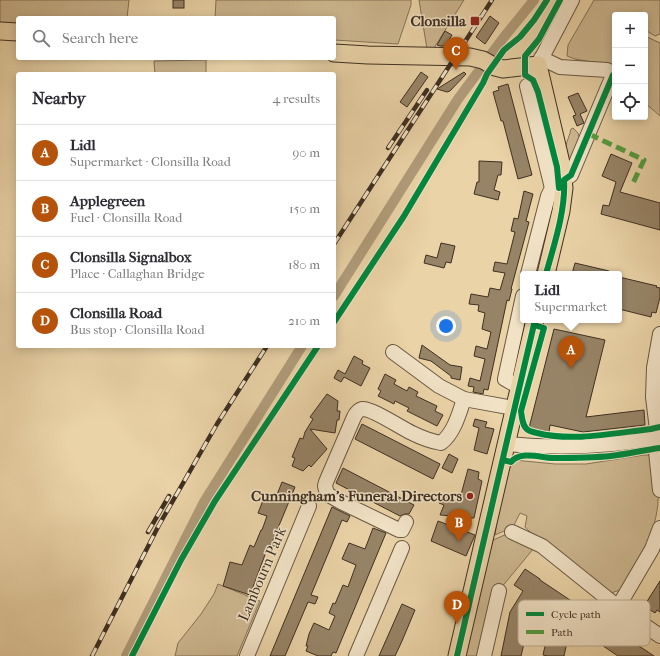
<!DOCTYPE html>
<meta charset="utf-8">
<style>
:root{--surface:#fff;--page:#f2f2f3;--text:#2b2b33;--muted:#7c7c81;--line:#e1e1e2;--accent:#b45309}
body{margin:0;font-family:"IM FELL French Canon",serif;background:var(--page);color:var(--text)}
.controls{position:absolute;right:12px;top:12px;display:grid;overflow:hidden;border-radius:4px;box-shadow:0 2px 10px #0003}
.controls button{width:36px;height:36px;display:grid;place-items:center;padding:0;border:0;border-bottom:1px solid var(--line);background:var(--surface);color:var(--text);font:20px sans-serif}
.you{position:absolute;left:446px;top:326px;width:14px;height:14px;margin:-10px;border:3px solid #fff;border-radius:50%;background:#1a73e8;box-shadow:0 0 0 6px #1a73e833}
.badge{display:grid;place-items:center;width:26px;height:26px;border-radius:50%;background:var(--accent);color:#fff;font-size:13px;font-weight:700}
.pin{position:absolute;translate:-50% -33px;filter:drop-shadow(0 1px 2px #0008)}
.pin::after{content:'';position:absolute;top:21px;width:14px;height:12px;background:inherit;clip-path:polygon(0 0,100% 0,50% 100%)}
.popup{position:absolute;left:520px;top:271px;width:102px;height:52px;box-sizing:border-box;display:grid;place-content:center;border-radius:4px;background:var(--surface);filter:drop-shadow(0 1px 3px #0005);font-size:13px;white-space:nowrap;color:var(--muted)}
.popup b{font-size:15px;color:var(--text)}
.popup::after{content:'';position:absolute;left:50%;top:100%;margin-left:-8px;border:8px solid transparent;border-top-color:var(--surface)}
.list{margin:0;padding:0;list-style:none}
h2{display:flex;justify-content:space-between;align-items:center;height:52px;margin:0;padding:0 16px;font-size:17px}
h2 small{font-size:13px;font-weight:400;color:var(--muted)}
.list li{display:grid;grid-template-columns:26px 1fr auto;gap:12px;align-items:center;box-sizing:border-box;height:56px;padding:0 16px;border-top:1px solid var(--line)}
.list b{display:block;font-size:15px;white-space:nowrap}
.list p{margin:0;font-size:13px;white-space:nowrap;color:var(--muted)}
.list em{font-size:13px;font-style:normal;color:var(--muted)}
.icon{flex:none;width:22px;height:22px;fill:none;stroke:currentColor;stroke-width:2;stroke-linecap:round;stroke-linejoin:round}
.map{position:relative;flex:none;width:660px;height:656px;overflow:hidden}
.search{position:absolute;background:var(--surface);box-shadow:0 2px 10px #0003;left:16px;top:16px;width:320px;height:44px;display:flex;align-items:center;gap:10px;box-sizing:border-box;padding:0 14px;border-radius:4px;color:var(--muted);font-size:15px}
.panel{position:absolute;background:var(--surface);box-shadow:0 2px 10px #0003;left:16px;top:72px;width:320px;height:276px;border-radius:4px}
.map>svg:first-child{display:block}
.green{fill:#cdb790;stroke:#867358}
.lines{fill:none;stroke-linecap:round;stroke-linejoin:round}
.canal{stroke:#b09b79;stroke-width:10}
.building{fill:#978467;stroke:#3e2f21}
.minor-casing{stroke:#695842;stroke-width:16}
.major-casing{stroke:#3e2f21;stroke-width:19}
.minor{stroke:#f1e2c6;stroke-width:14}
.major{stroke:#ead3a7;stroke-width:17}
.rail-casing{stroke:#3e2f21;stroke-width:4.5}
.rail{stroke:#f1e2c6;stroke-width:3;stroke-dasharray:9;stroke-linecap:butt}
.quiet{stroke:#539d3f;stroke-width:5;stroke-dasharray:10 5;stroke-linecap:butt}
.cycleway-casing{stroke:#f1e2c6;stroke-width:8}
.cycleway{stroke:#00873e;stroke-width:6}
.poi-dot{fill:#8f2418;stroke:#f1e2c6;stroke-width:1.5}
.labels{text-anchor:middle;stroke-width:3;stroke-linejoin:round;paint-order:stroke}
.poi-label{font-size:15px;font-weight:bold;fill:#3e2f21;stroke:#f1e2c6;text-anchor:end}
.street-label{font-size:15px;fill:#3e2f21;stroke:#f1e2c6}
.key{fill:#f1e2c6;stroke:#bbac94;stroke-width:1}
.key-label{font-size:11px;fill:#3e2f21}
</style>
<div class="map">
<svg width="660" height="656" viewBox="0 0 660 656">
<rect width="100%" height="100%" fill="#ead3a7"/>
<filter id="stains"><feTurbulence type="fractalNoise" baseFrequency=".005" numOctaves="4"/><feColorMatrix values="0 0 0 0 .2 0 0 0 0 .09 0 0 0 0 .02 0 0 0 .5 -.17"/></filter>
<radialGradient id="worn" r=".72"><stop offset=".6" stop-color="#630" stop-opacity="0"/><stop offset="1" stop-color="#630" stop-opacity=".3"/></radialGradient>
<g class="green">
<path d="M0,0H129L127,18H18V26L0,25Z"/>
<path d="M216,0H411V5L398,44L334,40V18H215Z"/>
<path d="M419,0H464L434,48L427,49Z"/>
<path d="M594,0H660V34L655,36L647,31H645V15H615V64L610,65L575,59L567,56L568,45Z"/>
<path d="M645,36L660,43V116L645,103Z"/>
<path d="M206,60V74H155L154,61Z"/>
<path d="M573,128L578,133L581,144L573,161L569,160C562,146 568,143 571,129Z"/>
<path d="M644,455H650C653,467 657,480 658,492C660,528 639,559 623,589L611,593L606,592L547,541C538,537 531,534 525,527L527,516L520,513L513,527L495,535C499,510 501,482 514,460L555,464H586Z"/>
<path d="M507,534L534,548L501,588L494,585L479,656H464L493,540Z"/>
<path d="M218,584L260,601L237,656H175L178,643L201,614L214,594Z"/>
</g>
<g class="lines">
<g class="canal">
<path d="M334,296L458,99L504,37L534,0"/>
<path d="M126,656L204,502L302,346"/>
</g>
</g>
<g class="building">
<rect x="173" y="0" width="11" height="8"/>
<path d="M490,16L499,23L485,44L476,37Z"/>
<path d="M445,31L452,35L445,46H440L437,45Z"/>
<path d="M421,72L428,77L407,107L400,102Z"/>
<path d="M464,72L466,74L450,91L447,92L437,89Z"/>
<path d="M508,84L532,175L518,179L503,121H501L493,92L499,90L498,87Z"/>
<path d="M578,93L587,111L580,114L584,123L577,126L573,116L576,115L568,97Z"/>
<path d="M611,154L632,163L620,192L660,203V230L601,214L603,205L609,206L616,182L602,176Z"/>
<path d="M479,161L502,162L501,175H498L494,190L500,192L498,200L474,194L477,182H479Z"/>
<path d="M524,191L533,194L526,221L529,222L511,289H512L509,301L507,300L488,390L484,389L483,394L473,392L474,387L468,386L470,378L480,381L485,359L474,356L476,346L487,349L491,332L482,329L485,313L478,311L479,305L469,304L471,294L488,297L490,288L500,290L505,273L493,271L495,262L507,264L515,232L511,231L514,218L518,219Z"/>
<path d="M441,243L455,246L451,263L446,262L444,268L424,263L426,255L437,258Z"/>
<path d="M575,263L609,271V274H572Z"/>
<path d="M619,277L657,286L656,287L660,288V297L656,313L652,312L651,317L619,309Z"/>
<path d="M554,329L605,340L586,417L644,410L645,425L583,432L550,425L549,432L529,428Z"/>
<path d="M422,345L450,365L462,367L460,380L451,378V376L431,361L419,358Z"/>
<path d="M354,356L363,361L362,364L370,368L361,386L344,377L341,382L334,378L338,370L345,374Z"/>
<path d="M385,374L396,380L394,384L407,391L409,387L418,392L416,396L437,406L435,411L443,415L437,426L407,411L409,408L395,401L394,404L378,396L381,391L378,389Z"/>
<path d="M327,394L338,401L337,411H340L339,420H337L335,433L310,429L327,449L311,467L309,465L303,471L292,466L295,458L292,457L300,438L303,439L305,432L313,419L310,417Z"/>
<path d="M475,419L487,422L485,427L494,429L487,454L474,450L479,428L473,426Z"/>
<path d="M362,424L440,464L433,479L355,439Z"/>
<path d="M449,454L458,459L452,473L442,468Z"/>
<path d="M343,468L414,505L409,514H405L400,516L336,483Z"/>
<path d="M468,469L479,472L478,479L482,481L474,518H468L455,511L453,516L440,515L444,505L439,503L444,494L459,502Z"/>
<path d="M282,482L295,487L271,545L269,544L250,595L223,586L230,562L242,565L250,545L254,547L261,530H262L267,516L258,513L264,498L274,502Z"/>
<path d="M332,507L350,516L347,522L342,520L311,595L318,597L315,604L308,602L285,656H270Z"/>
<path d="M438,521L475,535L466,556L431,541Z"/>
<path d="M373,528L386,533L336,653L333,652L331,656H318L306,651L308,646H306L309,634L314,623L329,630L335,616L329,613L333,603L335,604L343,585L348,587L356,565L342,559L349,543L365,549Z"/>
<path d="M525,569L540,579V580L654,656H618L538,602L523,626L528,627L521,656H501L510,612L523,591L514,585Z"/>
<path d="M660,581V612L657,610L655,613L644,606Z"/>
<path d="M402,604L415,610L402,641L395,656H379Z"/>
<path d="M547,637L567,642L564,656H548L543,655Z"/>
</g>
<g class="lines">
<g class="minor-casing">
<g id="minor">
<path d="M541,58L560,67L607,70L613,75L571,175L564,180"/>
<path d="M538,65L572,0"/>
<path d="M528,274L548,196L552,188L527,86L541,80"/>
<path d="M660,334L654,368L653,397L657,430L656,451L660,490"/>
<path d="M393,352L439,386L464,399L514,408"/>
<path d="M519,387L505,379L523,296"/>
<path d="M507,444C559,449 609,447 660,437"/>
<path d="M406,522L402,530H399L341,502L327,494L325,486L326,482L354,417C356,413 358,410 362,409C372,408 401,428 412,433C422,438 430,441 441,443C454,433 459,414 464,399"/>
<path d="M512,532L542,546L618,607L660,636"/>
<path d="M618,607L652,549L660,528"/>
<path d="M247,656L309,506"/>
<path d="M356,656L402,548"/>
<path d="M484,656L499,591"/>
</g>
</g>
<g class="major-casing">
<g id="major">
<path d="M0,31L18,32"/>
<path d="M334,53L368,55L470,57L483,60L495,67L503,69L538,65L561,163L564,188L561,211L546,274"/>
<path d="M457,656L535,320"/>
</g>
</g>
<use href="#minor" class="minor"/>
<use href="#major" class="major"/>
<g class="rail-casing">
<g id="rail">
<path d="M388,148L427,90"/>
<path d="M334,244L492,0"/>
<path d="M148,532L169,496"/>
<path d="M92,656L159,525L217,424L267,346"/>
</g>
</g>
<use href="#rail" class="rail"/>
<path class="quiet" d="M589,134L644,160L633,183"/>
<g class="cycleway-casing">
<g id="cycleway">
<path d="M559,188L557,167L538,92L533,80L525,75V56L539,39L560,0"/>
<path d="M546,274C554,245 566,209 564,180L571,175L613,75"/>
<path d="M334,322L404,216L483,83L487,74L504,50L520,37L534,20L547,0"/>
<path d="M534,325L544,328L521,411C522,417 522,426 528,430C531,432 534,432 537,433C573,442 614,433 651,429L660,427"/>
<path d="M503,460L511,462C520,451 539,457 552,458C572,458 591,458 611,456C628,454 644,450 660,448"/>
<path d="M132,656L181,560L215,501L318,346"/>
<path d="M457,656L535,320"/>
</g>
</g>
<use href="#cycleway" class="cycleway"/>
</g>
<g class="poi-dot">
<rect x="470" y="16" width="10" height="10" rx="2"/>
<circle cx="470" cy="496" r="4"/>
</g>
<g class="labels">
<g class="poi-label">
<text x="466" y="26">Clonsilla</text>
<text x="462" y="501">Cunningham's Funeral Directors</text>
</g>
<g class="street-label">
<text transform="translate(262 574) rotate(-67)" y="5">Lambourn Park</text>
</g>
</g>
<rect x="518" y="600" width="132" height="46" rx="6" class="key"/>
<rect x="526" y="612" width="18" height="4" fill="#00873e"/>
<rect x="526" y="630" width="18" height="4" fill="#539d3f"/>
<g class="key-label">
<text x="551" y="618">Cycle path</text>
<text x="551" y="636">Path</text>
</g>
<rect width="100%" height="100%" filter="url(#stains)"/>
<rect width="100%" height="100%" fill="url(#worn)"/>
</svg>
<div class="controls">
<button>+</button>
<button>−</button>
<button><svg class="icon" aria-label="locate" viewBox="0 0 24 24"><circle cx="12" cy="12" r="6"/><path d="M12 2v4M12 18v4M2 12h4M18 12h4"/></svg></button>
</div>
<div class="you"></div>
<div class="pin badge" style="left:571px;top:369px">A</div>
<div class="popup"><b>Lidl</b>Supermarket</div>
<div class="pin badge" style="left:459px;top:542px">B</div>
<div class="pin badge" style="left:456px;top:70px">C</div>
<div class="pin badge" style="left:457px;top:624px">D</div>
<div class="search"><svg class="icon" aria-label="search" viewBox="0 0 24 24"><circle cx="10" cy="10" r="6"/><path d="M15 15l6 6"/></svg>Search here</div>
<section class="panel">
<h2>Nearby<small>4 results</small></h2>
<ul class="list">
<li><span class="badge">A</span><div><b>Lidl</b><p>Supermarket · Clonsilla Road</p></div><em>90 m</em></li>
<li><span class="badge">B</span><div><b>Applegreen</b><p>Fuel · Clonsilla Road</p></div><em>150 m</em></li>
<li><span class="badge">C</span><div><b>Clonsilla Signalbox</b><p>Place · Callaghan Bridge</p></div><em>180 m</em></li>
<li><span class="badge">D</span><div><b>Clonsilla Road</b><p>Bus stop · Clonsilla Road</p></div><em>210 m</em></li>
</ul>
</section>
</div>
